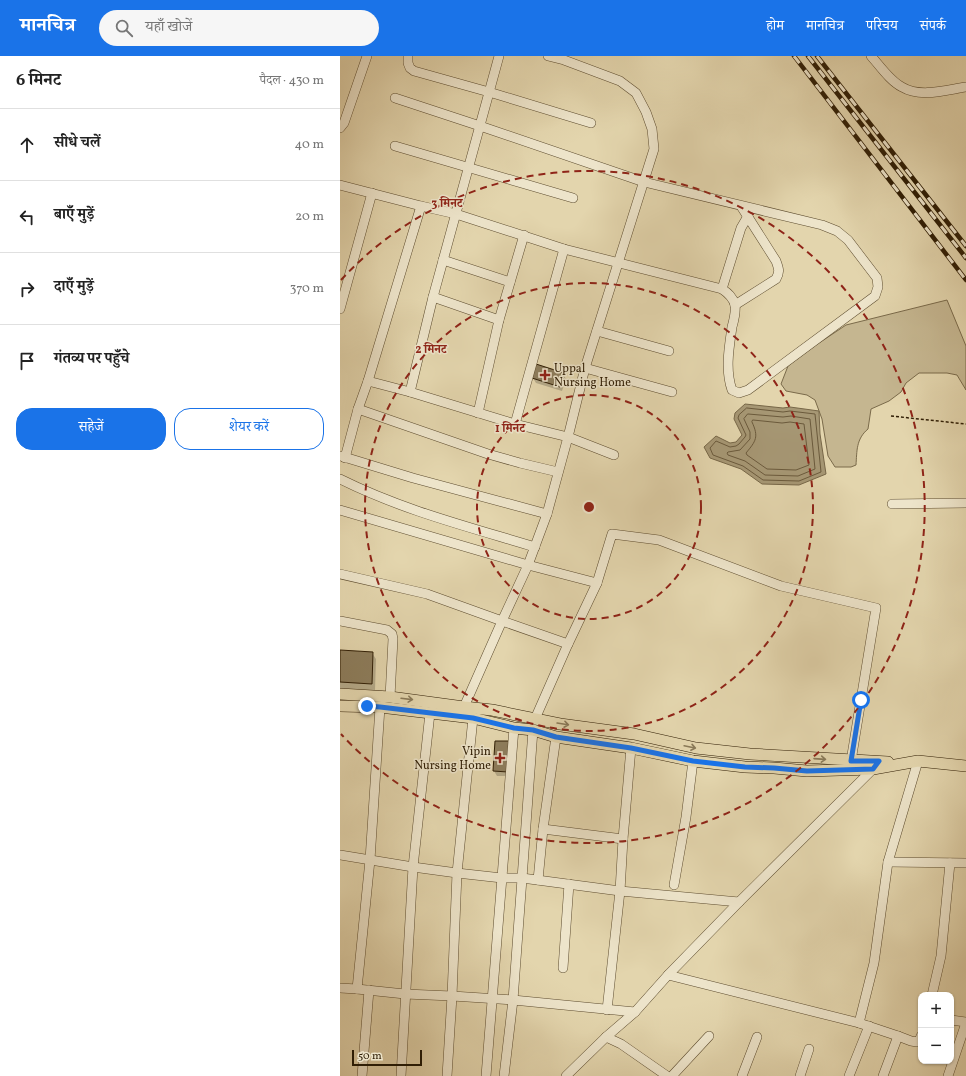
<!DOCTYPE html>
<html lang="hi">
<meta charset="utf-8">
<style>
:root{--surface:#fff;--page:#f6f6f6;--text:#222;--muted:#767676;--line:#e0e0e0;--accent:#1a73e8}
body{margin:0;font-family:Vollkorn,"Noto Serif Devanagari",serif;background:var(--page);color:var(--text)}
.controls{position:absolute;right:12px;bottom:12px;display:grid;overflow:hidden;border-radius:8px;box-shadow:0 1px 3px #0004}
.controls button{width:36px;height:36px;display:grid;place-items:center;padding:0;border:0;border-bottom:1px solid var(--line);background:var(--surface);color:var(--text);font:20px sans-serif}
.scale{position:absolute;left:12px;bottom:10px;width:70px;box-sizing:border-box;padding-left:4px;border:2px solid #301e05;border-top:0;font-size:11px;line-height:14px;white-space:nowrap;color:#301e05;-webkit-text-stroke:3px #ede4ca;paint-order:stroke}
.stop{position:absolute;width:12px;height:12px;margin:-9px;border:3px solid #1a73e8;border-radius:50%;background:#fff}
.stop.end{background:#1a73e8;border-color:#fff;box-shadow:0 1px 4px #0008}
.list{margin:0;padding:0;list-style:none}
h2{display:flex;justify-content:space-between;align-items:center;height:52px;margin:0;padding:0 16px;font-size:17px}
h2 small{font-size:13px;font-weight:400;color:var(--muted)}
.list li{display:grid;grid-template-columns:26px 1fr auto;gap:12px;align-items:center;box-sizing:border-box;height:72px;padding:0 16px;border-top:1px solid var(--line)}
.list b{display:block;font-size:15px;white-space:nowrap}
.list em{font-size:13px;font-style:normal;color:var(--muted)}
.actions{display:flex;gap:8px;padding:12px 16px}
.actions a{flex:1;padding:9px 0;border:1px solid var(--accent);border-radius:16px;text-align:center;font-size:14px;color:var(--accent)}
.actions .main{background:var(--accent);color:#fff}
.icon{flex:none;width:22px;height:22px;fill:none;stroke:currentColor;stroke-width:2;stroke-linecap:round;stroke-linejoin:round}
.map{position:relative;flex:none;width:626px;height:1020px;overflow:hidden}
header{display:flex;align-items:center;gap:24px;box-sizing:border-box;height:56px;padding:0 20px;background:var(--accent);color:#fff}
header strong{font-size:19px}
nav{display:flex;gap:22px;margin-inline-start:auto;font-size:14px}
.search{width:280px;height:36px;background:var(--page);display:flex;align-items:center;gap:10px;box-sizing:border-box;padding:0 14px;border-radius:22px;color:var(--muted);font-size:15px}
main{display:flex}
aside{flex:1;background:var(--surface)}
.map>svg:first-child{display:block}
.green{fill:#c5b690;stroke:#7a6a4a}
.water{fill:#a69774;stroke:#776748}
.shadow{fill:#0003}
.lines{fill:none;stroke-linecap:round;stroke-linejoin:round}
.shore{stroke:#6b5a3c;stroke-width:1}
.building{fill:#8d7d5c;stroke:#301e05}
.minor-casing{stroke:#5d4c2f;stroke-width:10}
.major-casing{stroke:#301e05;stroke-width:12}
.path{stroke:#301e05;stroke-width:1.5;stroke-dasharray:3 2;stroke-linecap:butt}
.minor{stroke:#ede4ca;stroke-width:9}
.major{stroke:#e3d5ad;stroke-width:11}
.rail-casing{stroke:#301e05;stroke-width:4.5}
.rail{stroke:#ede4ca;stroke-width:3;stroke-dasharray:9;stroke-linecap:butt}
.oneway{stroke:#8a7a59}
.route{stroke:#1a73e8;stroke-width:5}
.ring{fill:none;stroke:#8f2418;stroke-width:2;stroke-dasharray:7 5}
.poi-dot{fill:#8f2418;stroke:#ede4ca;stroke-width:1.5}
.labels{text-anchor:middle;stroke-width:3;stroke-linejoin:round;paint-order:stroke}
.poi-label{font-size:12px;fill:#301e05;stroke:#ede4ca;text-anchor:start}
.centre{fill:#8f2418;stroke:#ede4ca;stroke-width:2}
.ring-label{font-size:12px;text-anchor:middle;font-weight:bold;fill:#8f2418;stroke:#ede4ca;stroke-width:3;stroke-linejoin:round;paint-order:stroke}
</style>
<header>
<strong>मानचित्र</strong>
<div class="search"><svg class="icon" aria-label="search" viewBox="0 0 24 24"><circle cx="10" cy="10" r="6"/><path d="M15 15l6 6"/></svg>यहाँ खोजें</div>
<nav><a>होम</a><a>मानचित्र</a><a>परिचय</a><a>संपर्क</a></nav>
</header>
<main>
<aside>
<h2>6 मिनट<small>पैदल · 430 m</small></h2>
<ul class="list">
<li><svg class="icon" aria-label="ahead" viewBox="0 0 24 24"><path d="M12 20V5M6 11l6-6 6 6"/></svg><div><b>सीधे चलें</b></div><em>40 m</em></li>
<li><svg class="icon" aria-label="left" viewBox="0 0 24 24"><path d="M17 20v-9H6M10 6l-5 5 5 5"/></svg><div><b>बाएँ मुड़ें</b></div><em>20 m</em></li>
<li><svg class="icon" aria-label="right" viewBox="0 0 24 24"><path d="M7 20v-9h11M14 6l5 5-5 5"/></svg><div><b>दाएँ मुड़ें</b></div><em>370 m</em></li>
<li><svg class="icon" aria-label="arrive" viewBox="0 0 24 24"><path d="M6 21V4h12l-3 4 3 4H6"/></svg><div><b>गंतव्य पर पहुँचे</b></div></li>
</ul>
<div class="actions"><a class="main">सहेजें</a><a>शेयर करें</a></div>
</aside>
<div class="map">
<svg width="626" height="1020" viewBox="0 0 626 1020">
<rect width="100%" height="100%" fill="#e3d5ad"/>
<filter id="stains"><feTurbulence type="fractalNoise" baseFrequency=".005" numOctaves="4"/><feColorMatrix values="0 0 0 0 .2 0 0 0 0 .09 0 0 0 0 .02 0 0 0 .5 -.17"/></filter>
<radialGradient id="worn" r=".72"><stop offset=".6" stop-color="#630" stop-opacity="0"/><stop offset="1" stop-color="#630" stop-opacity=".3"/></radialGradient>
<path class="green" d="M607,244L626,290V334L617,319L607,317H579L566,327L561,336L549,345L531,353L528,373C516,383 517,395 516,409L511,411H495L488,400L482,363L475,344L467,339L446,335L441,328L448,310L476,289L506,269Z"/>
<path class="water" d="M405,348L443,352L450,351L479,355L480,378L486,418L459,429L422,428L401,413L370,402L364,391L376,380L390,387L396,386L402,379L394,363L395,357Z"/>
<g class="shadow">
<path d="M223,318L226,323L222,335L196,327L193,322Z"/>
<path d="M0,595L32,597L36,603L35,634L0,632Z"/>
<path d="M155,686L170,720H157L154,715Z"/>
</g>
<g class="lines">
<g class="shore">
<path d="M407,352L443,356L450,355L475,358L481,416L459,425L423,424L403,410L373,399L370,392L376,385L390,391L396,390L399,388L405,381L406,379L398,362L399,359Z"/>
<path d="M408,358L443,361L451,360L470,363L475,413L458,420L425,419L405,405L388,399L387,397L388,396L400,394L410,383V376L404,363Z"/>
<path d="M413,364L442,367L450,366L464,368L469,409L456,414L427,413L407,399L406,397C416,385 419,381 412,366Z"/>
</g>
</g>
<g class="building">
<path d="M196,308L224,317L220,331L192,322Z"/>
<path d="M0,594L33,596L32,628L0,626Z"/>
<path d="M155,685H169L168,716L153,715Z"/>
</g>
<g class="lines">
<g class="minor-casing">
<g id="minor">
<path d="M68,0V7L70,12L74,15L149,36L251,67"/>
<path d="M531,0C540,10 550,25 562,31C580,42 606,34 626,31"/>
<path d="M0,72L4,67L27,0"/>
<path d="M55,90L233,142"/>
<path d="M0,129L81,150L116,158L224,193L382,233C388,237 393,241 395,249C396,256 394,264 392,271C389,292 385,314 392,334L399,337L408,334L535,240L538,231L537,222L508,184L497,175L482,169L304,126L140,70L55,42"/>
<path d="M103,204L170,226"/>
<path d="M382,233L401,172L408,160"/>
<path d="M93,241L159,264"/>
<path d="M395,249L436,223C440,216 439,213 436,205L401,150"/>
<path d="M0,253L32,137"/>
<path d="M257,275L329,295"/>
<path d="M245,312L332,336"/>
<path d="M28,325L81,150"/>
<path d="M70,336L93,241L159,0"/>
<path d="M18,353L148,398L180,407L218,416"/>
<path d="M138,357L159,264L184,179"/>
<path d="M175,368L224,193"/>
<path d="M1,400L73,422L207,458"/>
<path d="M5,402L18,353L28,325L70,336L175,368L228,381L274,399"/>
<path d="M0,423C62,454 129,471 195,491"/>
<path d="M552,448L626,447"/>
<path d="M0,454L188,509L257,527"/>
<path d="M0,518L87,538L162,565L228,588"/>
<path d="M0,565L47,574L52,578L53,583L50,641"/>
<path d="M124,651L162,565L188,509L207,458L228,381L245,312L314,93L312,73L306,56L296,37L280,25L224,4L208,0"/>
<path d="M195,663L228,588L257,527L272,478L319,484L441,530L536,552L511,705"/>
<path d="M203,773L283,783"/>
<path d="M0,799L73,811L117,817L162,822H182L280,835L399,846"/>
<path d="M548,806L626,807"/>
<path d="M198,824L203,773L216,681"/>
<path d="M334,829L346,761L353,705"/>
<path d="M223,912L229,828"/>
<path d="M328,919L519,967L558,980L571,985L577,986L580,983L581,980"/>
<path d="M0,932L17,933L65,938L112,940L173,944L295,956"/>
<path d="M17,933L30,804L40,651"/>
<path d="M592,939L601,900L610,807"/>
<path d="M267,954L280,835L283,783L291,692"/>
<path d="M611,964L626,966"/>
<path d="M519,967L534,907L548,806L578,705"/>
<path d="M266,981L281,988L327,1020"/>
<path d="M22,1020L29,934"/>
<path d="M61,1020L73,811L90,657"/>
<path d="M107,1020L112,940L117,817L133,662"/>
<path d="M146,1020L174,672"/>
<path d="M164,1020L173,944L193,674"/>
<path d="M226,1020L266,981L295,956L328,919L399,846L536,710"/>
<path d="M332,1020L369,980"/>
<path d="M402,1020L417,981"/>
<path d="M460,1020L469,993"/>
<path d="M509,1020L529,970"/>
<path d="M543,1020L558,980"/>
<path d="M608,1020L626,967"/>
</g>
</g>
<g class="major-casing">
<g id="major">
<path d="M0,638L50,641L124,651L152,654L220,668L294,678L356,692L410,698L548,706"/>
<path d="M0,650L40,651L133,662L174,672L193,674L216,681L291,692L353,705L405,711L434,712L467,715L533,713L578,705L626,710"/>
</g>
</g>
<path class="path" d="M551,360L626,368"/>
<use href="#minor" class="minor"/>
<use href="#major" class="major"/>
<g class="rail-casing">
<g id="rail">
<path d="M454,0L626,224"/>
<path d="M468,0L626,202"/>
<path d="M477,0L626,190"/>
</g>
</g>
<use href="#rail" class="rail"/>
</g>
<defs><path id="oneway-shaft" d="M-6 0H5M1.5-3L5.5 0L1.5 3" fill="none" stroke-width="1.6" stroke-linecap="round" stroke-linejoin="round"/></defs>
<g class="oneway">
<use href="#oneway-shaft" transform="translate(67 643) rotate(7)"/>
<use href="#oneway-shaft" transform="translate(223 668) rotate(9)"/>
<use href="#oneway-shaft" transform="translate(350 691) rotate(12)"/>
<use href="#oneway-shaft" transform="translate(480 703) rotate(4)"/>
</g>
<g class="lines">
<path class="route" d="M27,650L40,651L133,662L174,672L193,674L216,681L291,692L353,705L405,711L434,712L467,715L533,713L539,705H511L521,644"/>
</g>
<g class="ring">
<circle cx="249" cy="451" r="112"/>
<circle cx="249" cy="451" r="224"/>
<path d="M1 224A336 336 0 1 1 1 678"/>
</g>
<g class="poi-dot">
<path d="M203 313h4v4h4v4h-4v4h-4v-4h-4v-4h4z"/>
<path d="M158 696h4v4h4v4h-4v4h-4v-4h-4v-4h4z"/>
</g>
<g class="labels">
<g class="poi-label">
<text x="214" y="316">Uppal<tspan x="214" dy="14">Nursing Home</tspan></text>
<text x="151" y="699" text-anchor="end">Vipin<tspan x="151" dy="14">Nursing Home</tspan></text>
</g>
</g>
<circle cx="249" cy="451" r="6" class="centre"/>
<g class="ring-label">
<text x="107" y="151">3 मिनट</text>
<text x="91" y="297">2 मिनट</text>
<text x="170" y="376">1 मिनट</text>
</g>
<rect width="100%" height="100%" filter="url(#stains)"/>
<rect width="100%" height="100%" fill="url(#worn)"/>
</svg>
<div class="controls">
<button>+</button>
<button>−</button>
</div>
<div class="scale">50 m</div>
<div class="stop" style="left:521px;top:644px"></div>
<div class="stop end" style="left:27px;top:650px"></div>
</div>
</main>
